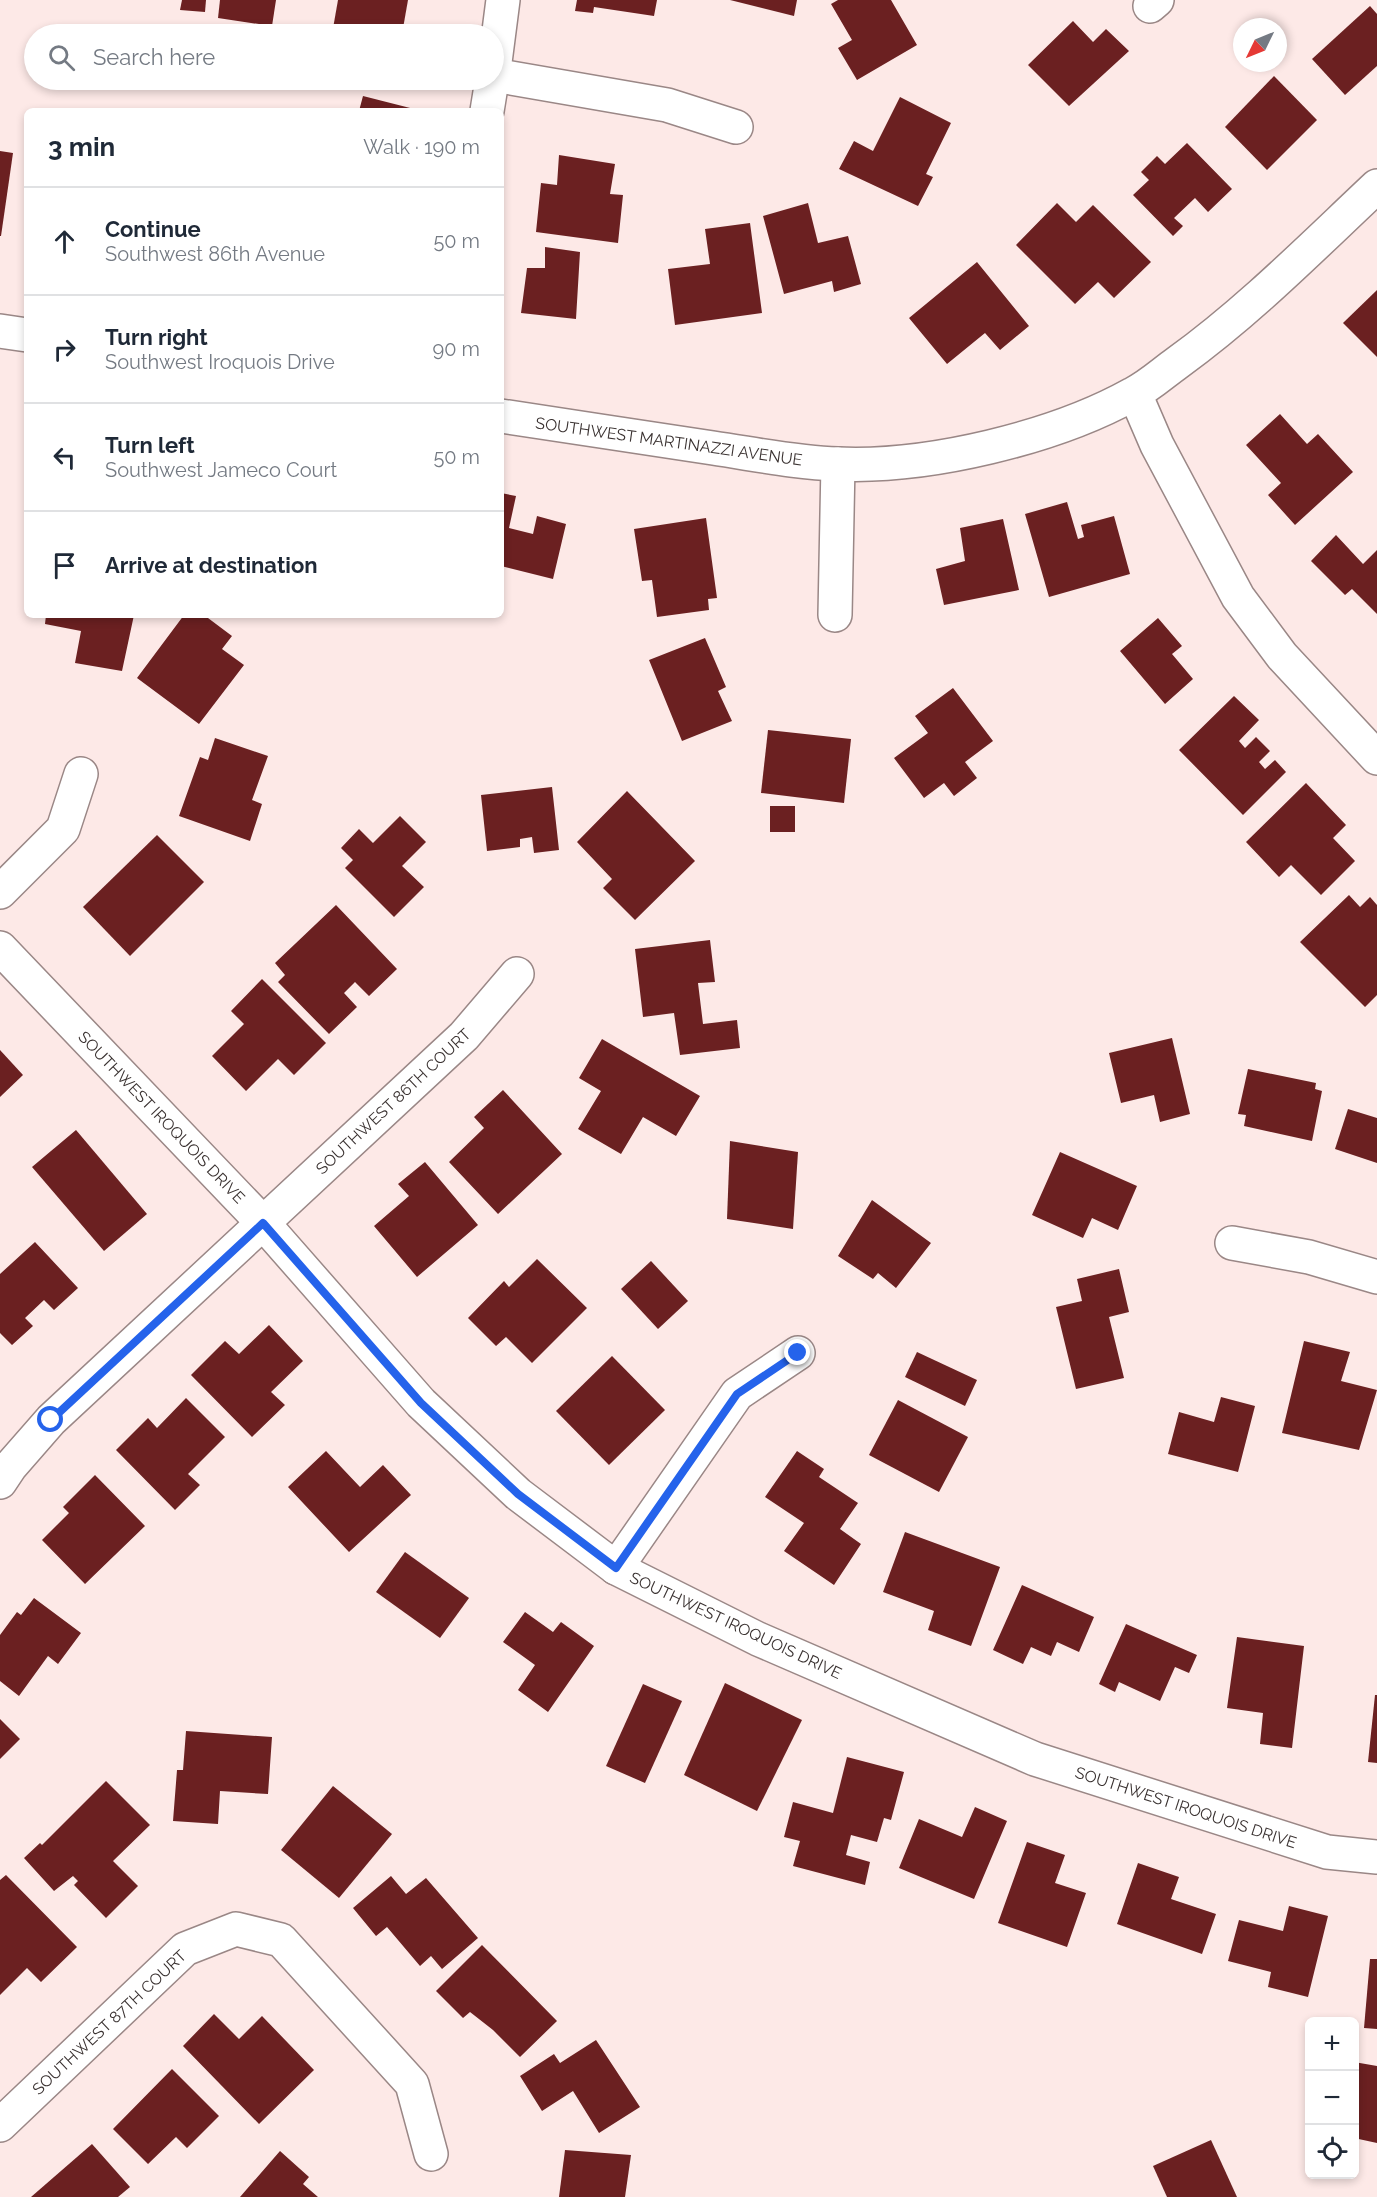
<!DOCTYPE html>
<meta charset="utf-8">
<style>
:root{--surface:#fff;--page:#f2f2f3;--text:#1f2937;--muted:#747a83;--line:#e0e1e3}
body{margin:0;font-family:Raleway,sans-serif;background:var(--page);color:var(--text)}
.controls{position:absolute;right:18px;bottom:18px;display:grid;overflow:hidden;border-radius:9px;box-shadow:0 3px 9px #0003}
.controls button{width:54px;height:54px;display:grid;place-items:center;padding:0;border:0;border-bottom:2px solid var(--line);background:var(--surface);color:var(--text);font:30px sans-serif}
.compass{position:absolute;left:1233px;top:18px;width:54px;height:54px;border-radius:50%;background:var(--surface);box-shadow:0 3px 9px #0003;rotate:227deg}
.stop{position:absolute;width:18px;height:18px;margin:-14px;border:4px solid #2563eb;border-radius:50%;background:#fff}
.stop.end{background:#2563eb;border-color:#fff;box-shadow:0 2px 6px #0008}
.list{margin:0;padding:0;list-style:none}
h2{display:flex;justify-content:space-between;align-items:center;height:78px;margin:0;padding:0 24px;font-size:26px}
h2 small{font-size:20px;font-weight:400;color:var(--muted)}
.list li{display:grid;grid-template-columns:39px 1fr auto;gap:18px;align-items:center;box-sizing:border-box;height:108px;padding:0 24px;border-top:2px solid var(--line)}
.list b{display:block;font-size:22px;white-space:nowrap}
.list p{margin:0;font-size:20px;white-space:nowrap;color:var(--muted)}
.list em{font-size:20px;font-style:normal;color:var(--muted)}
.icon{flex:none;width:33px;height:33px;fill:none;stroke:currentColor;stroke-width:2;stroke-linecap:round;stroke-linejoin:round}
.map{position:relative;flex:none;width:1377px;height:2197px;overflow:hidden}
.search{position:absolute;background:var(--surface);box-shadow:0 3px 9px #0003;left:24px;top:24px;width:480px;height:66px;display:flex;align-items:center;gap:15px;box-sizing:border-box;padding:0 21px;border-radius:33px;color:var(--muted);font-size:22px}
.panel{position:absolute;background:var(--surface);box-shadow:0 3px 9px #0003;left:24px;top:108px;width:480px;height:510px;border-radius:9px}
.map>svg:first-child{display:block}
.building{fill:#6b2021}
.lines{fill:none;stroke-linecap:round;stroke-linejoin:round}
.minor-casing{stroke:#9a8786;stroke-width:36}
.minor{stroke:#fff;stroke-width:33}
.route{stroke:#2563eb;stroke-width:8}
.labels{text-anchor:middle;stroke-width:6;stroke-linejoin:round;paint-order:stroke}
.street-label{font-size:16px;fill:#3a3231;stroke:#fff}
</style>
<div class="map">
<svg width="1377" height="2197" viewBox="0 0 1377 2197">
<rect width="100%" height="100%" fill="#fde9e7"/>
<g class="building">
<path d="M182,0H206L205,12L180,10Z"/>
<path d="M220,0H276L272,26L218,18Z"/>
<path d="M338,0H408L402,34H332Z"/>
<path d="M577,0H657L654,16L594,7L593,13L575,11Z"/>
<path d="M730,0H797L794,16Z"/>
<path d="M838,0H891L917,45L857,80L838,48L852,40L831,4Z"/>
<path d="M1370,6L1377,14V66L1345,95L1312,59Z"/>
<path d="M1073,21L1093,42L1106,29L1129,51L1069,106L1028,65Z"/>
<path d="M1274,76L1317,120L1267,170L1225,127Z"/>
<path d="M363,96L418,110V111H359Z"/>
<path d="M900,97L951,123L926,174L933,177L918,206L839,169L854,141L873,151Z"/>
<path d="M1187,143L1232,189L1208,212L1195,198L1174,218L1183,226L1173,236L1133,195L1149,180L1141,172L1157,156L1165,164Z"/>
<path d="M0,151L13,153L1,236H0Z"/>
<path d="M559,155L615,164L610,194L623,195L618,243L536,232L541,183L557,185Z"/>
<path d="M808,203L818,243L848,236L861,284L834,292L832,281L784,294L763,216Z"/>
<path d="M1057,203L1076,222L1093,205L1151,262L1114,298L1098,282L1075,304L1016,245Z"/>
<path d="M750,223L762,313L675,325L668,269L710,264L705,229Z"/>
<path d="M545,247L580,252L576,319L521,313L527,268H545Z"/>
<path d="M977,262L1029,326L1000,350L985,333L947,364L909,318Z"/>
<path d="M1377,290V357L1343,323Z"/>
<path d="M1280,414L1307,444L1318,434L1353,472L1295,525L1268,495L1281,483L1246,445Z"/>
<path d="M501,493L516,496L509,528L533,534L537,516L566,524L553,579L501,566Z"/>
<path d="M1067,502L1078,539L1084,537L1081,525L1114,516L1130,574L1049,597L1025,514Z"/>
<path d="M706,518L717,598L708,599L709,610L657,617L652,580L642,581L634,529Z"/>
<path d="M1003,519L1019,590L944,605L936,569L965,561L960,528Z"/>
<path d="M1336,535L1363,564L1377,550V614L1352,589L1345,595L1311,561Z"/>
<path d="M46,615H134L122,671L75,663L81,631L45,624Z"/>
<path d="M184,615H204L232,636L222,649L244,665L199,724L137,678Z"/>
<path d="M1158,618L1182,646L1172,654L1193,679L1165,704L1120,651Z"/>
<path d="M705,638L726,687L718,691L732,721L682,741L649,660Z"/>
<path d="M953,688L993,741L965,762L977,778L954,796L944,783L924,798L894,758L928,733L915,716Z"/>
<path d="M1234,696L1259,720L1239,741L1245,748L1256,737L1270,751L1259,762L1265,769L1275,760L1286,772L1243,815L1179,750Z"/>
<path d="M768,730L851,739L844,803L761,793Z"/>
<path d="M215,738L268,756L252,800L262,804L250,841L179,816L200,757L208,760Z"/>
<path d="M1306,783L1346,825L1333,838L1355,861L1321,895L1291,865L1279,877L1246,842Z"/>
<path d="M552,787L559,850L534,853L532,837L520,839V847L487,851L481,795Z"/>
<path d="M627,791L695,861L635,920L603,888L612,879L577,842Z"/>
<rect x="770" y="806" width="25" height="26"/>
<path d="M400,816L426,842L402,866L424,887L394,917L345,868L353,860L341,848L359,829L373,843Z"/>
<path d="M157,835L204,882L130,956L83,907Z"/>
<path d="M1349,895L1360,907L1370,897L1377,905V995L1365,1007L1300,942Z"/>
<path d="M336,905L397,969L369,996L355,982L344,993L357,1007L329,1034L278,982L285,975L275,963Z"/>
<path d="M710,940L715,982L698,983L703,1024L737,1020L740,1048L680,1055L674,1013L643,1017L635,949Z"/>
<path d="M262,979L326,1043L294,1075L278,1059L246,1091L212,1056L244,1024L231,1011Z"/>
<path d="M1172,1038L1190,1114L1160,1122L1154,1095L1121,1103L1109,1053Z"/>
<path d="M602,1039L700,1096L676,1136L643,1117L621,1154L578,1129L601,1091L579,1078Z"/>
<path d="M0,1050L23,1075L0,1097Z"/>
<path d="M1248,1069L1316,1083L1315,1089L1322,1091L1312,1141L1244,1126L1246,1115L1238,1114Z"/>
<path d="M503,1090L562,1154L498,1214L449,1162L484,1128L474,1117Z"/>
<path d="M1348,1109L1377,1118V1163L1335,1149Z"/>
<path d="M76,1130L147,1214L104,1251L32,1167Z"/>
<path d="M730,1141L798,1152L793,1229L727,1219Z"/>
<path d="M1060,1152L1137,1186L1118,1230L1092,1218L1083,1238L1032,1215Z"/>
<path d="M425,1162L478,1225L417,1277L374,1226L409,1196L398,1184Z"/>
<path d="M872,1200L931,1243L896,1288L878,1273L873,1279L838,1256Z"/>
<path d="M35,1242L78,1288L54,1310L44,1300L25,1318L33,1326L12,1345L0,1333V1274Z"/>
<path d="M537,1259L587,1308L532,1363L506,1337L496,1346L468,1318L504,1281L509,1287Z"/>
<path d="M651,1261L688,1301L658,1329L621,1289Z"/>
<path d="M1119,1269L1129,1312L1109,1317L1124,1378L1076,1389L1056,1307L1082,1301L1077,1279Z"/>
<path d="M269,1325L303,1361L271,1392L285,1405L252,1437L191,1375L225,1341L239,1354Z"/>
<path d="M1304,1341L1350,1352L1341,1381L1377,1390L1359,1450L1282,1433Z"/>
<path d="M917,1352L977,1380L965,1406L905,1377Z"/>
<path d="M612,1356L665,1410L609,1465L556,1411Z"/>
<path d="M1221,1397L1255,1406L1238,1472L1168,1454L1179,1412L1214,1422Z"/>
<path d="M186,1398L225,1437L188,1474L200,1485L175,1510L116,1450L148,1418L157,1428Z"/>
<path d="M898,1400L968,1437L939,1492L869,1455Z"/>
<path d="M326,1451L360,1487L383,1465L411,1495L349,1552L288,1487Z"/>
<path d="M797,1451L824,1469L819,1477L858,1503L840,1529L861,1544L834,1585L784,1551L804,1523L765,1497Z"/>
<path d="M95,1475L145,1526L85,1584L42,1540L69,1513L63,1507Z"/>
<path d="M905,1532L1000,1567L971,1646L928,1630L934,1611L883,1592Z"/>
<path d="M405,1552L469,1598L440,1638L376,1592Z"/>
<path d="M1022,1585L1094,1617L1079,1652L1057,1642L1051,1656L1031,1647L1023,1664L993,1650Z"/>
<path d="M34,1598L81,1633L58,1664L48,1656L19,1696L0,1681V1635L17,1612L21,1615Z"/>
<path d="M525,1612L553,1632L561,1622L594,1646L548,1712L518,1690L535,1665L503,1642Z"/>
<path d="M1126,1624L1197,1655L1189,1673L1175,1667L1160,1701L1119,1682L1115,1692L1099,1684Z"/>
<path d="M1237,1637L1304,1646L1292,1748L1260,1744L1263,1713L1227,1708Z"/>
<path d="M725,1683L802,1720L757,1811L684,1775Z"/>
<path d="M643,1684L682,1701L645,1783L606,1766Z"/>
<path d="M1375,1695H1377V1763L1368,1762Z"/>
<path d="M0,1719L20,1739L0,1759Z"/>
<path d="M186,1731L272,1737L268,1794L220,1791L218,1824L173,1821L177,1770H183Z"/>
<path d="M847,1757L904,1772L891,1820L884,1818L877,1842L851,1835L846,1855L870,1862L865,1885L793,1866L800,1841L784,1837L793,1802L833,1813Z"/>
<path d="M106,1781L150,1825L113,1861L138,1886L106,1918L74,1885L78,1881L73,1876L54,1891L24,1858L40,1843L42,1845Z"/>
<path d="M333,1786L392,1834L339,1898L281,1850Z"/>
<path d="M975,1807L1007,1821L974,1899L899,1868L919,1819L962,1837Z"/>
<path d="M1027,1842L1065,1855L1055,1883L1086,1893L1067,1947L998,1923Z"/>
<path d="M1138,1863L1179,1877L1171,1899L1216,1914L1202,1954L1117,1924Z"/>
<path d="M6,1875L77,1947L41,1982L27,1968L0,1995V1880Z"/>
<path d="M391,1876L406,1894L426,1878L478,1938L442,1969L431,1956L420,1966L387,1927L376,1936L353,1908Z"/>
<path d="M1289,1906L1328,1916L1308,1997L1268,1987L1271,1972L1228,1961L1239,1920L1283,1931Z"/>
<path d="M482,1945L557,2021L520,2057L493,2030L470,2012L463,2018L436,1991Z"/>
<path d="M1370,1959H1377V2029L1364,2028Z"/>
<path d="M214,2014L239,2039L262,2016L314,2070L259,2124L183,2046Z"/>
<path d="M596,2040L640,2107L599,2133L573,2091L542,2111L520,2076L554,2054L560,2063Z"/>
<path d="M1354,2062L1377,2066V2143L1354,2138Z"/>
<path d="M172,2069L219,2116L187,2148L176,2137L148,2164L113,2129Z"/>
<path d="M1211,2140L1237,2197H1167L1153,2166Z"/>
<path d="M92,2144L130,2187L118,2197H31Z"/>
<path d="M565,2150L631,2155L625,2197H559Z"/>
<path d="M280,2151L309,2177L303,2184L318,2197H240Z"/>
</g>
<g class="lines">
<g class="minor-casing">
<g id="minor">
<path d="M1150,6L1157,0"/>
<path d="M494,70L503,0"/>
<path d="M494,75L667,105L736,127"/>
<path d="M487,111L492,80"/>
<path d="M0,331L27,335"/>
<path d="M1135,394L1157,445L1238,597L1282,656L1377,758"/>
<path d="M501,416C572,427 642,437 713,448C754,454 796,463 838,464C928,468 1054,438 1133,394C1149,386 1163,373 1177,363C1249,311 1312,247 1377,186"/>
<path d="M835,615L838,464"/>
<path d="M0,892L63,829L81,774"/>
<path d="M0,948L263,1223L421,1403L518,1494L616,1568L758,1639L1035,1759L1327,1852L1377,1857"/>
<path d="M1232,1243L1309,1257L1377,1277"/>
<path d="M0,1482L10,1467L51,1420L464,1036L517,974"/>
<path d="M616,1568L737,1394L798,1353"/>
<path d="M0,2125L185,1949L236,1929L281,1940L412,2084L431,2154"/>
</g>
</g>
<use href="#minor" class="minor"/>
</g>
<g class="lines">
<path class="route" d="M51,1420L263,1223L421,1403L518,1494L616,1568L737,1394L798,1353"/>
</g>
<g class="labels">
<g class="street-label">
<text transform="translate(669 441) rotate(8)" y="6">SOUTHWEST MARTINAZZI AVENUE</text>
<text transform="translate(393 1101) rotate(-43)" y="6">SOUTHWEST 86TH COURT</text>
<text transform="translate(162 1117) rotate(46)" y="6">SOUTHWEST IROQUOIS DRIVE</text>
<text transform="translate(736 1625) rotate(25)" y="6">SOUTHWEST IROQUOIS DRIVE</text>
<text transform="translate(1186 1807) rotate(18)" y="6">SOUTHWEST IROQUOIS DRIVE</text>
<text transform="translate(109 2022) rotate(-43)" y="6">SOUTHWEST 87TH COURT</text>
</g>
</g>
</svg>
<div class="controls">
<button>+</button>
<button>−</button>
<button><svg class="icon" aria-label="locate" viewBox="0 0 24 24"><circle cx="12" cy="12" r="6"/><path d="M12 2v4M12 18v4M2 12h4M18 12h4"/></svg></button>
</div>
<svg class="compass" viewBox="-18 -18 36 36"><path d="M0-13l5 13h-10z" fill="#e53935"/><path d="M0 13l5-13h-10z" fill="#747a83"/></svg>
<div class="stop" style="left:51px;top:1420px"></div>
<div class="stop end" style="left:798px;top:1353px"></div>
<div class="search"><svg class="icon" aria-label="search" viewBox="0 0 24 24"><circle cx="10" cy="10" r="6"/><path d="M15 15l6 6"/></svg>Search here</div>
<section class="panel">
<h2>3 min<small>Walk · 190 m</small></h2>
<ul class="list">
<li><svg class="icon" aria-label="ahead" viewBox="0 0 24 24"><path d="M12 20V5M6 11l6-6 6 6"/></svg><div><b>Continue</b><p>Southwest 86th Avenue</p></div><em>50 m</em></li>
<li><svg class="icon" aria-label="right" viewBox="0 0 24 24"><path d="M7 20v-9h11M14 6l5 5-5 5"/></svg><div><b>Turn right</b><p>Southwest Iroquois Drive</p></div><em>90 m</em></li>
<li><svg class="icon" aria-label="left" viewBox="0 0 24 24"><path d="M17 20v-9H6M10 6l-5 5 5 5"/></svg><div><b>Turn left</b><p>Southwest Jameco Court</p></div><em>50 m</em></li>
<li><svg class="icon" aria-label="arrive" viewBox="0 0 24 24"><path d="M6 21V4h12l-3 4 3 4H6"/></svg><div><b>Arrive at destination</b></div></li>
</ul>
</section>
</div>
